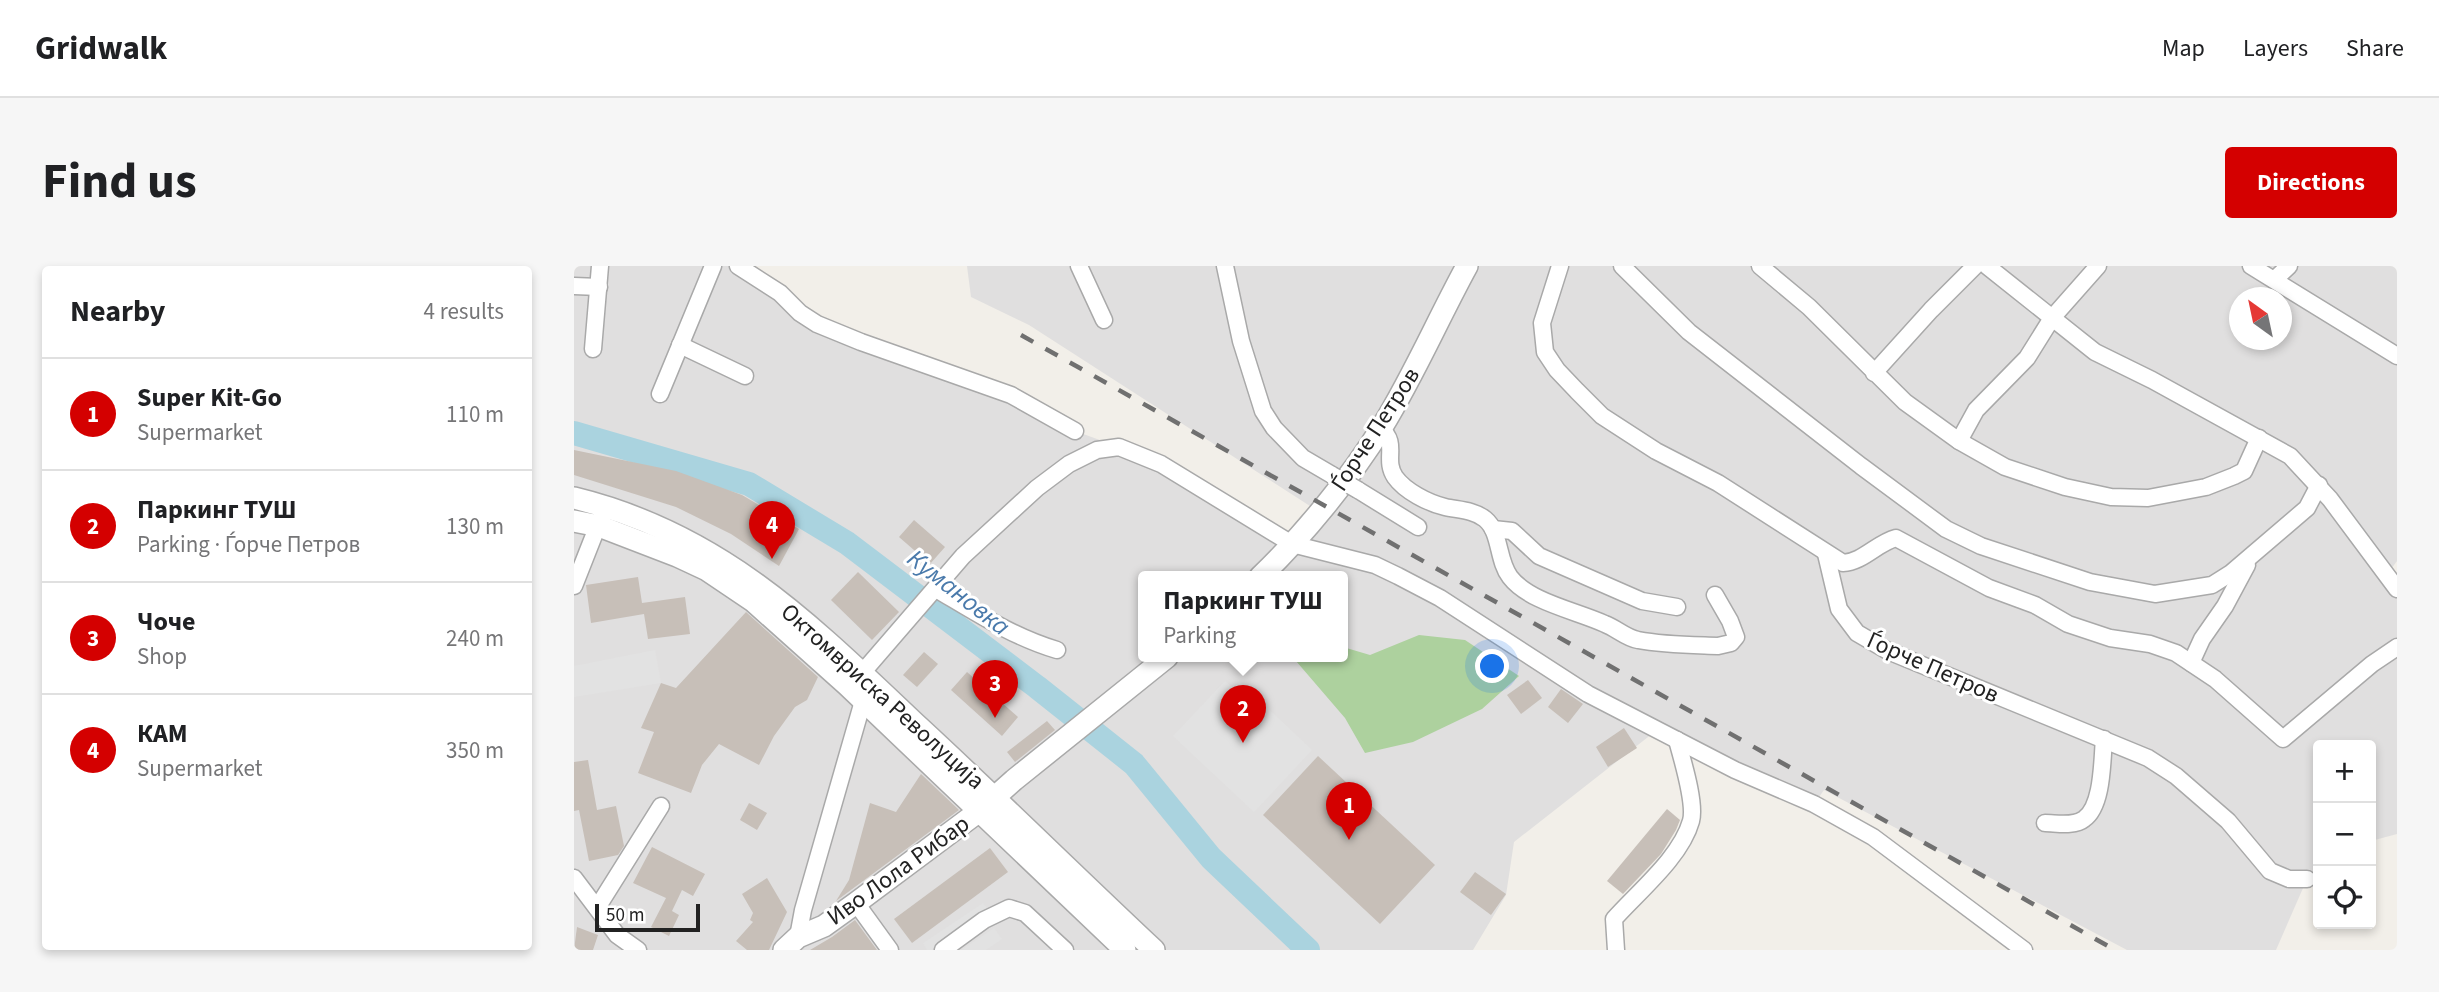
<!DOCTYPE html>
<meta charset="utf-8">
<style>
:root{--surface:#fff;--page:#f6f6f6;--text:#202124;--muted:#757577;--line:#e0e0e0;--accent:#d40000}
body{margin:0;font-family:"Source Sans 3",sans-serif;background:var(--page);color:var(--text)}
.controls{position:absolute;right:21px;bottom:21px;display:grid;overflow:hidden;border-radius:7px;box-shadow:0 4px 10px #0003}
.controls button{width:63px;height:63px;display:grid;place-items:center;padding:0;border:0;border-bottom:2px solid var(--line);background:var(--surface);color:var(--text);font:35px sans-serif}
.compass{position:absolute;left:1655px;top:21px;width:63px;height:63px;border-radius:50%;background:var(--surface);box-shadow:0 4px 10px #0003;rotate:327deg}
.scale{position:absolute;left:21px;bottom:18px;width:105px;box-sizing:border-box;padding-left:7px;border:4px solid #222;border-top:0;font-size:19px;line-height:24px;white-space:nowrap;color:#222;-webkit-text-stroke:5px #fff;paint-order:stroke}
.you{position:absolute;left:919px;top:401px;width:24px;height:24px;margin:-18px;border:5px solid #fff;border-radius:50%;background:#1a73e8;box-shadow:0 0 0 10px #1a73e833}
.badge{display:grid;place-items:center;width:46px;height:46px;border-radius:50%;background:var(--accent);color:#fff;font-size:23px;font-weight:700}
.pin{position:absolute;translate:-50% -58px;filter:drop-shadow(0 2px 4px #0008)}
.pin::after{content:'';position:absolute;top:37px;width:24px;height:21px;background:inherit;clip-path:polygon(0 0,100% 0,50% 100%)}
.popup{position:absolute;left:564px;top:305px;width:210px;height:91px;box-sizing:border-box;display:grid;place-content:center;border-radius:7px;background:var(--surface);filter:drop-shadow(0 2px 5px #0005);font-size:23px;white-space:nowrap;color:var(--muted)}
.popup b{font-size:26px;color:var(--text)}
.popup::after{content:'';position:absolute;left:50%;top:100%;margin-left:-14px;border:14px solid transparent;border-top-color:var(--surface)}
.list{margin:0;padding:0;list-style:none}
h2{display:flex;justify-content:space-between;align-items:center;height:91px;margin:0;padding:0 28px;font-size:30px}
h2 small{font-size:23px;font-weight:400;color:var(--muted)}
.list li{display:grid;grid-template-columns:46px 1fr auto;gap:21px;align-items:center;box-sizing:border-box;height:112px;padding:0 28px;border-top:2px solid var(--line)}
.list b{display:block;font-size:26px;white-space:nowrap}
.list p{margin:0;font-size:23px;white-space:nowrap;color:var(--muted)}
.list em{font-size:23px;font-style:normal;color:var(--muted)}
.icon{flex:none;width:38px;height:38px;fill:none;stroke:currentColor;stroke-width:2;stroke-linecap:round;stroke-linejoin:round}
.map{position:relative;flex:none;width:1823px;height:684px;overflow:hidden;border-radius:7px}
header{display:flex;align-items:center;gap:42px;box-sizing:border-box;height:98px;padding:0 35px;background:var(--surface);border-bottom:2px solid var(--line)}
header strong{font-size:33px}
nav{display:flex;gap:38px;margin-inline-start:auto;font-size:24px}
.intro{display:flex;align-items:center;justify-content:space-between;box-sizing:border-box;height:168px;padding:0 42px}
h1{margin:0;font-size:49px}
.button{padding:18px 32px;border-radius:7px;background:var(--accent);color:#fff;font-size:24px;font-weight:700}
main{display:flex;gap:42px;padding:0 42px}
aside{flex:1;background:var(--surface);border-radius:7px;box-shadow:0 4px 10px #0003}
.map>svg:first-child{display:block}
.residential{fill:#e0dfdf;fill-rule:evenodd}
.forest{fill:#add19e}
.parking{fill:#e2e2e2}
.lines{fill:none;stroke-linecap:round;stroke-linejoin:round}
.river{stroke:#aad3df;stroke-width:24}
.building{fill:#c7bfb8}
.minor-casing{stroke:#a9a9a9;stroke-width:19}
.tertiary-casing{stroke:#a9a9a9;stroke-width:24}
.minor{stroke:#fff;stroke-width:16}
.tertiary{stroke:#fff;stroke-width:21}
.rail{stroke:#707070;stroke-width:4.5;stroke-dasharray:14 14;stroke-linecap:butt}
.minor-bridge-casing{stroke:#a9a9a9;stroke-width:19;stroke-linecap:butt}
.minor-bridge{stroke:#fff;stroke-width:16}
.labels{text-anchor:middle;stroke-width:6;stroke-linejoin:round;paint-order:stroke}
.street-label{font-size:24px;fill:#222;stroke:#fff}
.water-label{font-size:26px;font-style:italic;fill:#4a7aab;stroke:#fff}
</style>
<header>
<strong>Gridwalk</strong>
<nav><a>Map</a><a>Layers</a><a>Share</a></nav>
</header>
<div class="intro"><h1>Find us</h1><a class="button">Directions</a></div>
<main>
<aside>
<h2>Nearby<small>4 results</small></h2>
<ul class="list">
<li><span class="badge">1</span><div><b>Super Kit-Go</b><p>Supermarket</p></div><em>110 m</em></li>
<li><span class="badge">2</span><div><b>Паркинг ТУШ</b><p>Parking · Ѓорче Петров</p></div><em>130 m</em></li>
<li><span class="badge">3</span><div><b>Чоче</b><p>Shop</p></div><em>240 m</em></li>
<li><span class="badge">4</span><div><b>КАМ</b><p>Supermarket</p></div><em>350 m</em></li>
</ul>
</aside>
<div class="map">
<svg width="1823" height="684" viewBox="0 0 1823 684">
<rect width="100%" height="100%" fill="#f2efe9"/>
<path class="residential" d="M0,0H164L226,47L395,113L501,165L545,181L718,277L736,240L455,59L397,31L393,0H1823V295L1812,310L1823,323V568L1797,575V479H1744V603L1733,613L1702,684H1553L1250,524L1240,538L1083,464L940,576L932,629L899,684H0ZM1666,32H1708V74H1666ZM569,311H769V391H569Z"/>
<path class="forest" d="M845,369L891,374L945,410L908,443L839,476L791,487L771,452L722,395L729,391H769V381L796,389Z"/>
<g class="parking">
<path d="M81,384L87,417L0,431V400Z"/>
<path d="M651,415L659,422L666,416L738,484L680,546L599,470Z"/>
<path d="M409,637L415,645L358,684H353L349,677Z"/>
<path d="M420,662L428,673L412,684H387Z"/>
</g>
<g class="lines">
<path class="river" d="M0,167L175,218L273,277L463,421L560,498L637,592L734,684"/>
</g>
<g class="building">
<path d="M0,184L102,205L168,229L225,263L205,300L157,268L102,241L0,209Z"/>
<path d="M340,254L371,281L356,298L325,271Z"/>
<path d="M284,306L325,346L298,374L257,334Z"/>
<path d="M64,311L68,337L111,331L116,368L74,373L70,348L17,357L12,319Z"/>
<path d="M172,346L244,411L233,434L221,441L200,470L185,499L145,478L128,499L117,527L64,507L80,466L67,462L87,417L102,422Z"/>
<path d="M350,386L364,398L343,421L329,409Z"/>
<path d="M393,406L444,451L428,470L377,424Z"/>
<path d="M954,414L968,432L947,448L933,429Z"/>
<path d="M987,423L1009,438L994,457L974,441Z"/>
<path d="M473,455L481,464L441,496L433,486Z"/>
<path d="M1050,462L1063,482L1034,501L1022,481Z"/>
<path d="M744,490L861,599L806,658L689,549Z"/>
<path d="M14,494L23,544L42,540L50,580L44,589L15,595L5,544L0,545V496Z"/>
<path d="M347,508L385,544L262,635L275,614L296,537L322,546Z"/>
<path d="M175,537L193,547L183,564L166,554Z"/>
<path d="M1093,543L1106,554L1102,564L1087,588L1049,628L1033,615Z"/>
<path d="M78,581L131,608L119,630L108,624L98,645L105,649L95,670L77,661L92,632L59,617Z"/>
<path d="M416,582L434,606L338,677L320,653Z"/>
<path d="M901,606L932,628L917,649L886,626Z"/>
<path d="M193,612L213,646L195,684H173L162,675L179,656L176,654L179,647L168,628Z"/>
<path d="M281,654L303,684H236L258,671Z"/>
<path d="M3,661L24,669L19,684H0Z"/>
</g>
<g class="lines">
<g class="minor-casing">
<g id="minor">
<path d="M164,0L206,27L226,47L243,58L287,76L437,129L501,165"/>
<path d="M505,0L530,54"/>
<path d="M651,0L667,75L689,145L700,162L729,192L758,209"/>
<path d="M986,0L968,57L971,86L983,104L1003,125L1028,150L1082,185L1144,217L1269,297C1289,296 1303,277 1322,272L1415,322L1461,339L1494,358L1536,372L1576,378L1602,387L1641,413L1709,473L1798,398L1823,381"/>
<path d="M1048,0L1115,66L1287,200L1372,263L1407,280L1516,316L1581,328L1638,319L1657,307L1733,242L1745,219"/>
<path d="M1186,0L1235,41L1331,136L1385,175L1431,201L1491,221L1537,231L1574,232L1632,221L1660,210L1670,205L1685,172"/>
<path d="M1413,0L1521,86L1578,114L1716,190L1756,233L1823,323"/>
<path d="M1677,0L1823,90"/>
<path d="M1701,13L1715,0"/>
<path d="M0,20L25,21"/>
<path d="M106,79L171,110"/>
<path d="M19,83L26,0"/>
<path d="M1300,107L1357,44L1401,0"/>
<path d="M86,128L139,0"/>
<path d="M807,163C825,178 809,193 821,211C831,225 854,237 871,241C884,244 900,244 911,253C927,266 923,294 936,311C955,336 1003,345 1031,358C1042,362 1052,372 1064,374C1090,379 1117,379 1144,380L1157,377L1162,371L1156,355L1141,329"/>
<path d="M1385,175L1402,144L1453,92L1478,52L1524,0"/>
<path d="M784,224L844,261"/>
<path d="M919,263L938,265L965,290L1068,335L1103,341"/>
<path d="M1252,288L1265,343L1283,367L1314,385L1574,492L1602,510L1654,555L1696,605L1715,613H1733"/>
<path d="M0,320L28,249"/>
<path d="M362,323C401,346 439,371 483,384"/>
<path d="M1617,397L1628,373L1651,340L1673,299"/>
<path d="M288,407L389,290L463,222L495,198L523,184L545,181L587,198L718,278L801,299L824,310L866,332L1014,428L1161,504L1240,538L1299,571L1450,684"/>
<path d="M1471,557C1482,557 1500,561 1510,553C1529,540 1528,494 1530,473"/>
<path d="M0,612L43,669L64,684"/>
<path d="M282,637L316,684"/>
<path d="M23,642L87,540"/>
<path d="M224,671L229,644L289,435"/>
<path d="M369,684L410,654L435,642L451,647L491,684"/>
<path d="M1042,684L1040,653C1065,625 1107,591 1117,555C1122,537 1108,493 1103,474"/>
</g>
</g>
<g class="tertiary-casing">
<g id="tertiary">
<path d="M0,232C148,268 238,360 345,461C424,534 501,610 580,684"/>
<path d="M0,255L25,260L103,290L133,304L179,335L273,419L551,684"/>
<path d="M686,311C729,270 777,211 808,161C840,109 864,53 893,0"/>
<path d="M210,684L224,671L250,660L282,637L404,546L440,514L593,391"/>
</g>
</g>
<use href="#minor" class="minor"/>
<use href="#tertiary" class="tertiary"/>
<path class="rail" d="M447,69L1541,684"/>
<g class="minor-bridge-casing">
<path id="minor-bridge" d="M758,209L784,224"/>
</g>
<use href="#minor-bridge" class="minor-bridge"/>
</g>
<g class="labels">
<g class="street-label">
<text transform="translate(801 163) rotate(-57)" y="8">Ѓорче Петров</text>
<text transform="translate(1359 401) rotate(24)" y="8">Ѓорче Петров</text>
<text transform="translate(309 430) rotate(42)" y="8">Октомвриска Револуција</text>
<text transform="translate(324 604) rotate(-36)" y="8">Иво Лола Рибар</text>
</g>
<g class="water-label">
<text transform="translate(385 326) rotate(38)" y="9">Кумановка</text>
</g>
</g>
</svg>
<div class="controls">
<button>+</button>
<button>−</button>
<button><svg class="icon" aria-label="locate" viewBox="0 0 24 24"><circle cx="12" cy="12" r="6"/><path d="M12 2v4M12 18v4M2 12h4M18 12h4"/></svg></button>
</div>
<svg class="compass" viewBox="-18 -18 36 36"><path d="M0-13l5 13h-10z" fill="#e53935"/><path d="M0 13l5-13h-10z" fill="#757577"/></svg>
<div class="scale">50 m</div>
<div class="you"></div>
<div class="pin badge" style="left:775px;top:574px">1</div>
<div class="pin badge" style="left:669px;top:477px">2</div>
<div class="popup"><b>Паркинг ТУШ</b>Parking</div>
<div class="pin badge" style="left:421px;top:452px">3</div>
<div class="pin badge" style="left:198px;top:293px">4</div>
</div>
</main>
